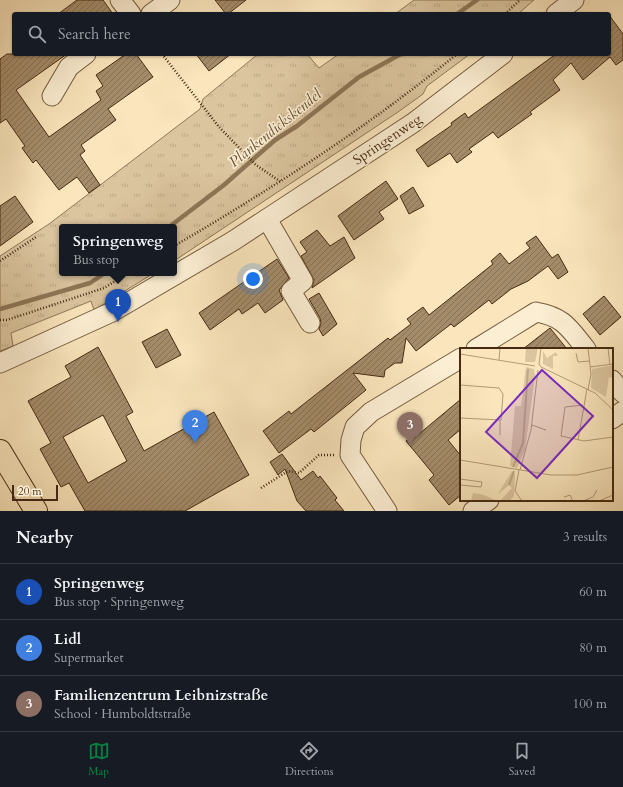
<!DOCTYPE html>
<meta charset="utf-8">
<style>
:root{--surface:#171b24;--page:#20242c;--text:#f1f3f6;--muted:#9ea1a6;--line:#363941;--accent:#0b8043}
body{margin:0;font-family:Cardo,serif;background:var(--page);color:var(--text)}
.scale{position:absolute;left:12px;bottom:10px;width:46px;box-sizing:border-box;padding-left:4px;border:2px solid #462b12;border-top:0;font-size:11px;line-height:14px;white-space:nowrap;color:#462b12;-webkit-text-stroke:3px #fceed3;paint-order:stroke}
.you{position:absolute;left:253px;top:279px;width:14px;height:14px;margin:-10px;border:3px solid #fff;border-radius:50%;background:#1a73e8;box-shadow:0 0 0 6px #1a73e833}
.badge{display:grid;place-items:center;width:26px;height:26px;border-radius:50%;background:var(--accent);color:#fff;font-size:13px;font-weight:700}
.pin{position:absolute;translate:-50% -33px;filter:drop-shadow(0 1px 2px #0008)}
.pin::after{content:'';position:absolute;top:21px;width:14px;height:12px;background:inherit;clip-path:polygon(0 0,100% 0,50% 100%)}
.popup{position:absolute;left:59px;top:224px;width:118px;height:52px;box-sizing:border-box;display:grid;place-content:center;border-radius:4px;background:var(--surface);filter:drop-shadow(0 1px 3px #0005);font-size:13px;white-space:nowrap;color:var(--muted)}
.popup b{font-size:15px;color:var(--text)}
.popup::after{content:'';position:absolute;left:50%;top:100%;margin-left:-8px;border:8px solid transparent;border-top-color:var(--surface)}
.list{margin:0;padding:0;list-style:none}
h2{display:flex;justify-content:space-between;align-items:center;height:52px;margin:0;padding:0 16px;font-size:17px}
h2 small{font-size:13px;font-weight:400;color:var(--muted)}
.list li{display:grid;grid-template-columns:26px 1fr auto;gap:12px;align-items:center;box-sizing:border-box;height:56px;padding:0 16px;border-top:1px solid var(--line)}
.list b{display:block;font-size:15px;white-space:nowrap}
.list p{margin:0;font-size:13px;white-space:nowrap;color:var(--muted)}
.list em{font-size:13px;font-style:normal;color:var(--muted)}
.icon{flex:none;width:22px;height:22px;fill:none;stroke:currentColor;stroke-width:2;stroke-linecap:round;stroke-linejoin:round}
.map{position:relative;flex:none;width:623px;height:511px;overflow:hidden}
.search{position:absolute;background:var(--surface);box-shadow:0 1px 3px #0004;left:12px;right:12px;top:12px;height:44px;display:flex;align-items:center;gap:10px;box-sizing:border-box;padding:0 14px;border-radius:4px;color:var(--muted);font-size:15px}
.sheet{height:220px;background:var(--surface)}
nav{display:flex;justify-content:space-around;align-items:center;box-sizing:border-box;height:56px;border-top:1px solid var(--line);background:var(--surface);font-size:11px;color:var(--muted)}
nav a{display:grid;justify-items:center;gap:2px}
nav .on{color:var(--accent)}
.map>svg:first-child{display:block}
.grass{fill:url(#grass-tufts);stroke:#907858}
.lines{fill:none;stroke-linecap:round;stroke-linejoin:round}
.stream{stroke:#8d7555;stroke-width:4.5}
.building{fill:url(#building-hatch);stroke:#462b12;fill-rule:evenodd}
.minor-casing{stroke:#735a3c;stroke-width:21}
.major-casing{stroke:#462b12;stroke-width:24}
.path{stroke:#462b12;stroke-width:2.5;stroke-dasharray:1 2;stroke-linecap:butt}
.minor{stroke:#fceed3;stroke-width:19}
.major{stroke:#fae5bc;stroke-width:22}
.labels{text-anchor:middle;stroke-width:3;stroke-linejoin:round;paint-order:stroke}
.street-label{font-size:14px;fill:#462b12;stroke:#fceed3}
.water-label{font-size:15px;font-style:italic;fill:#6a5034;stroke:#fceed3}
.inset-river{fill:none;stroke:#bda682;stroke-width:2}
.inset-road{fill:none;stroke:#b29b78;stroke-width:1}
.view{fill:#7b2cbf;fill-opacity:0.15;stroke:#7b2cbf;stroke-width:2}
.inset-edge{fill:none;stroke:#462b12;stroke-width:2}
</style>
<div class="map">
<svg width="623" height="511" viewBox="0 0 623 511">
<defs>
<pattern id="grass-tufts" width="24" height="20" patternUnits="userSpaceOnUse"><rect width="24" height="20" fill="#dbc59f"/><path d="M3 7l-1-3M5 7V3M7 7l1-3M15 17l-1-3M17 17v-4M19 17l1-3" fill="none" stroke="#bda988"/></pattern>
<pattern id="building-hatch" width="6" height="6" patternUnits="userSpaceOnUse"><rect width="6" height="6" fill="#a48c6a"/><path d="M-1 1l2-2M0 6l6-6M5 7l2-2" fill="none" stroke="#877356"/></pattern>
</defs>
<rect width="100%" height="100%" fill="#fae5bc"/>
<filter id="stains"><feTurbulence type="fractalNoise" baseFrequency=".005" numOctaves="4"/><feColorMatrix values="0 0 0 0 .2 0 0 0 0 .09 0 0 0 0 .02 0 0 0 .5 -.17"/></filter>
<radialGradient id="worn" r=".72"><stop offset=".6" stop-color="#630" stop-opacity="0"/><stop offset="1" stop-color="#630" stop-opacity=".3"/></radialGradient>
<g class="grass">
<path d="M414,0H534L518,14H395Z"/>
<path d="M258,54H307L319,68L339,54H470L427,86L423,94L398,112L174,261V227H62V273H154L94,310L91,301L11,333L13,346L0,351V256L49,224L200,109L203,99Z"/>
</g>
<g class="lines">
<g class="stream">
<path d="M457,14L477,0"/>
<path d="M169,227L224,185L275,140L297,126L359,77L401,54"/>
<path d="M0,309L90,283L105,273"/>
</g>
</g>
<g class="building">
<path d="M77,0H103L113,14H58Z"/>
<path d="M215,0H246L228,14H226Z"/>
<path d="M609,15L623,34V60L616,65L610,57L583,80L571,63L553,80L560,90L530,112L532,114L498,138L493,132L469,149L472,152L457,163L450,153L428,167L416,150L452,125L451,123L465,113L468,118L556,54H609Z"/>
<path d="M7,54H67L16,90L49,137L101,100L96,91L103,86L96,75L126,54H136L153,77L108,109L116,120L81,145L85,151L80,155L100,185L89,193L77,177L59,190L36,160L33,163L22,148L25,146L6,119L0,123V59Z"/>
<path d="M196,54H231L209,71Z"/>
<path d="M386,181L398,199L379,212L384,219L354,240L338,216Z"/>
<path d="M413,187L424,206L409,214L400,196Z"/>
<path d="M15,196L33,222L0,246V206Z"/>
<path d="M317,230L330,246L344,237L355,258L312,288L314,280L301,256L307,252L300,242Z"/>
<path d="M536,236L552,258L558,254L568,272L558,279L548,266L528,281L511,289L492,304L489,300L454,327L451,324L416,351L406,338L402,363H395L385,370L384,377L353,373L366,390L314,432L311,429L279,453L263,431L289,411L291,414L388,338L390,340L411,324L407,319L423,307L429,315L493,264L491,261L500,253L509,264L530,248L526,243Z"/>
<path d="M277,259L289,278L279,290L283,300L265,313L258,303L242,314L239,309L210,330L199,313Z"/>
<path d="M319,293L337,324L323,336L319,329L321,323L320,318L309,299Z"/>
<path d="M604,296L621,317L600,335L583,314Z"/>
<path d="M550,328L567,349H523Z"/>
<path d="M167,329L181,355L156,368L142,342Z"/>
<path d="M98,347L133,412L126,416L144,451L214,412L249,475L185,511H85L69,483L61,487L40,449L51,443L28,401L71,377L65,366ZM103,415L127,461L88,483L63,437Z"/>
<path d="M461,399V429L448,440L461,456V495L449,505L429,480L434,475L406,441L418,432L419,434Z"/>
<path d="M282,454L301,480L313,471L318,478L320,476L337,498L335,500L344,511H306L297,501L285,469L278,475L270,462Z"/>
</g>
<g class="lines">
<g class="minor-casing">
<g id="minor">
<path d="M120,0L131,14"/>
<path d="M151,14L170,0"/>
<path d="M556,14L574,0"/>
<path d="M52,96L69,67L86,54"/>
<path d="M267,219L303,281L291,291L310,323"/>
<path d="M476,349L536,312C564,317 569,328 586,349"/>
<path d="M0,363L112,312L233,241L413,123L503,54"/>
<path d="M612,380L623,393"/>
<path d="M612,419L623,411"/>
<path d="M387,511L350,455L351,440L355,427L371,412L461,358"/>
<path d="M473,511L489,500"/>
</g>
</g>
<g class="major-casing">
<path id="major" d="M0,451L36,511"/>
</g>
<g class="path">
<path d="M505,14L520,0"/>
<path d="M162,54L219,127L256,165L281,182"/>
<path d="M174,246C272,189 369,126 457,54"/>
<path d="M0,261L36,237"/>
<path d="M0,320H7L104,288L128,273"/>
<path d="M261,488L288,471L299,473L319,455H334"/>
</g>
<use href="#minor" class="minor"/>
<use href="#major" class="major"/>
</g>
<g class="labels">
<g class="street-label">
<text transform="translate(387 139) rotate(-34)" y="5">Springenweg</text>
</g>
<g class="water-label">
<text transform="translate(275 128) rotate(-39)" y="5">Plankendickskendel</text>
</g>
</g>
<g transform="translate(460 348)">
<rect width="153" height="153" fill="#fae5bc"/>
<path d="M66,0H78L75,14H65ZM83,3L87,10L96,4L98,8H93V21L83,16ZM153,17V30L149,29L146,49L131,40L132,21ZM66,19L74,21L75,28L65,102L57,120L50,118L55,58H61ZM52,123L55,126L54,148L49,153H40L52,140L49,137L38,146ZM13,145L24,147L35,152L11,153Z" fill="#dbc59f"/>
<path d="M135,22L146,24L143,40L133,39Z" fill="#dbc59f"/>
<path class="inset-river" d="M53,119L63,95L68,21M49,137L54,123"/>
<path class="inset-road" d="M81,0L79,16L81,19M128,0L131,26L128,42M148,0L150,17M116,5L118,14L129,13M0,6L75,18M39,12L40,0M81,19L135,45L153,62M130,19L153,16M0,37L39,40L43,46L41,72L0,70M123,57L105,59L101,88L124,93L153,89M40,72V87M72,77L86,82M118,92L127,41M0,112L91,127H117L153,119M59,122L55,143L62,153M60,122L71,82L78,22M0,131L22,134L21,139L0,137M104,149L110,147L113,153M123,153L133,149L137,142M139,153L153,147"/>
<path class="view" d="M82,22L133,68L77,130L26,84Z"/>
<rect width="153" height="153" class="inset-edge"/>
</g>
<rect width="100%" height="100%" filter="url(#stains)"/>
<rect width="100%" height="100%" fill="url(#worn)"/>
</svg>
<div class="scale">20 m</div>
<div class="you"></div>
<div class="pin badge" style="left:118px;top:322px;background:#1a4fb4">1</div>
<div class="popup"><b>Springenweg</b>Bus stop</div>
<div class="pin badge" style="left:195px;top:443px;background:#3f7fe0">2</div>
<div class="pin badge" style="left:410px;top:445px;background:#8d6e63">3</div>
<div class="search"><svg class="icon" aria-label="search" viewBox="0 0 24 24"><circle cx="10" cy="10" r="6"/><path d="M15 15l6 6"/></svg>Search here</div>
</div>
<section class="sheet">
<h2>Nearby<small>3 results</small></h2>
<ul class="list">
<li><span class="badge" style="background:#1a4fb4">1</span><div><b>Springenweg</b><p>Bus stop · Springenweg</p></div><em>60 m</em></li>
<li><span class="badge" style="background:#3f7fe0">2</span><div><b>Lidl</b><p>Supermarket</p></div><em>80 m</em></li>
<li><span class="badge" style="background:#8d6e63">3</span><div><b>Familienzentrum Leibnizstraße</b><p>School · Humboldtstraße</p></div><em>100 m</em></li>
</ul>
</section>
<nav>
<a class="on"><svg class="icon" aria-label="map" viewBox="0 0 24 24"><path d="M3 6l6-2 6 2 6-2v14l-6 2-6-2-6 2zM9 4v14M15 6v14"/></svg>Map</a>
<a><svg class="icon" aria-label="directions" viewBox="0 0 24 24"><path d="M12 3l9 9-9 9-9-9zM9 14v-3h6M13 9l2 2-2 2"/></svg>Directions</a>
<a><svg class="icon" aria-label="saved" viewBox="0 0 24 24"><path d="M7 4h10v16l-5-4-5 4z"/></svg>Saved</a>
</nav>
